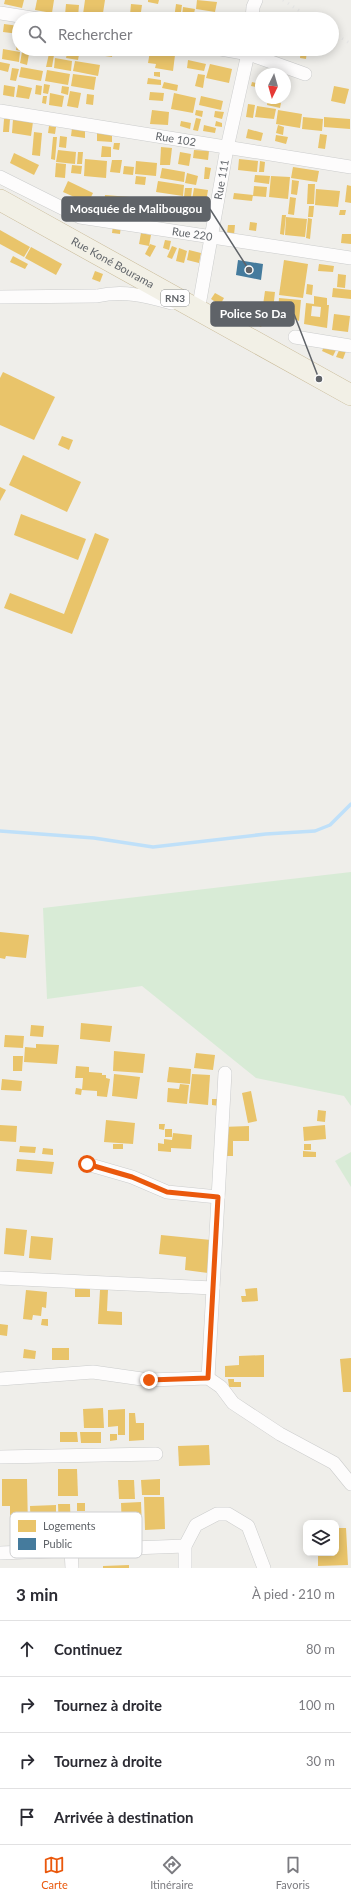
<!DOCTYPE html>
<html lang="fr">
<meta charset="utf-8">
<style>
:root{--surface:#fff;--page:#f2f2f3;--text:#2b2b33;--muted:#7c7c81;--line:#e1e1e2;--accent:#ea580c}
body{margin:0;font-family:Lato,sans-serif;background:var(--page);color:var(--text)}
.controls{position:absolute;right:12px;bottom:12px;display:grid;overflow:hidden;border-radius:8px;box-shadow:0 2px 10px #0003}
.controls button{width:36px;height:36px;display:grid;place-items:center;padding:0;border:0;border-bottom:1px solid var(--line);background:var(--surface);color:var(--text);font:20px sans-serif}
.compass{position:absolute;left:255px;top:68px;width:36px;height:36px;border-radius:50%;background:var(--surface);box-shadow:0 2px 10px #0003;rotate:185deg}
.stop{position:absolute;width:12px;height:12px;margin:-9px;border:3px solid #ea580c;border-radius:50%;background:#fff}
.stop.end{background:#ea580c;border-color:#fff;box-shadow:0 1px 4px #0008}
.list{margin:0;padding:0;list-style:none}
h2{display:flex;justify-content:space-between;align-items:center;height:52px;margin:0;padding:0 16px;font-size:17px}
h2 small{font-size:13px;font-weight:400;color:var(--muted)}
.list li{display:grid;grid-template-columns:26px 1fr auto;gap:12px;align-items:center;box-sizing:border-box;height:56px;padding:0 16px;border-top:1px solid var(--line)}
.list b{display:block;font-size:15px;white-space:nowrap}
.list em{font-size:13px;font-style:normal;color:var(--muted)}
.icon{flex:none;width:22px;height:22px;fill:none;stroke:currentColor;stroke-width:2;stroke-linecap:round;stroke-linejoin:round}
.map{position:relative;flex:none;width:351px;height:1568px;overflow:hidden}
.search{position:absolute;background:var(--surface);box-shadow:0 2px 10px #0003;left:12px;right:12px;top:12px;height:44px;display:flex;align-items:center;gap:10px;box-sizing:border-box;padding:0 14px;border-radius:22px;color:var(--muted);font-size:15px}
.sheet{height:276px;background:var(--surface)}
nav{display:flex;justify-content:space-around;align-items:center;box-sizing:border-box;height:56px;border-top:1px solid var(--line);background:var(--surface);font-size:11px;color:var(--muted)}
nav a{display:grid;justify-items:center;gap:2px}
nav .on{color:var(--accent)}
.map>svg:first-child{display:block}
.green{fill:#d8ebd6}
.homes{fill:#e9c46a;fill-rule:evenodd}
.public{fill:#457b9d}
.lines{fill:none;stroke-linecap:round;stroke-linejoin:round}
.stream{stroke:#bfe0f9;stroke-width:3.5}
.minor-casing{stroke:#cbcccc;stroke-width:14}
.trunk-casing{stroke:#c8b996;stroke-width:22}
.minor{stroke:#fdfcfc;stroke-width:13}
.trunk{stroke:#f2f0e6;stroke-width:21}
.rail{stroke:#e4e4e4;stroke-width:3;stroke-dasharray:1 5;stroke-linecap:butt}
.route{stroke:#ea580c;stroke-width:5}
.labels{text-anchor:middle;stroke-width:4;stroke-linejoin:round;paint-order:stroke}
.shield{fill:#fff;stroke:#8f9295;stroke-width:1}
.shield-label{font-size:10px;font-weight:bold;fill:#5f6368}
.street-label{font-size:11px;fill:#5f6368;stroke:#fff}
.key{fill:#fff;stroke:#cfd0d2;stroke-width:1}
.key-label{font-size:11px;fill:#5f6368}
.leader{fill:none;stroke:#5f6368;stroke-width:1.5}
.callout-dot{fill:#5f6368;stroke:#fff;stroke-width:1.5}
.callout{fill:#5f6368;stroke:#5f6368;stroke-width:1.5}
.callout-label{font-size:12px;text-anchor:middle;font-weight:bold;fill:#fff}
</style>
<div class="map">
<svg width="351" height="1568" viewBox="0 0 351 1568">
<rect width="100%" height="100%" fill="#efeeea"/>
<g class="green">
<path d="M351,872V1106L344,1096L256,1078L142,986L47,999L43,908Z"/>
<path d="M351,1152V1187L335,1161Z"/>
</g>
<g class="homes">
<path d="M5,0H24L22,8L4,4Z"/>
<path d="M37,0H54L52,13L35,10Z"/>
<path d="M85,0H105L103,13L107,14L106,19L83,14Z"/>
<path d="M148,0H159L158,4L148,2Z"/>
<path d="M197,0L217,2L215,12L196,9Z"/>
<path d="M66,4L79,5L78,17L65,15Z"/>
<path d="M131,4L142,5L140,19H132V16L130,15Z"/>
<path d="M176,4L182,5L180,19H174Z"/>
<path d="M183,7L195,9L193,18L182,16Z"/>
<path d="M196,13L213,16V19H196Z"/>
<path d="M219,13L238,17V19H218Z"/>
<path d="M4,24L19,26V34L3,32Z"/>
<path d="M18,37L19,49H22V51L16,50Z"/>
<path d="M3,49L20,52L19,62L2,59Z"/>
<path d="M50,49H55L52,67H46Z"/>
<path d="M68,49H80L78,60L66,58Z"/>
<path d="M85,49H113L112,57L84,53Z"/>
<path d="M301,50L307,51L306,59L300,58Z"/>
<path d="M150,51L175,55L173,71L155,68L156,64L148,63Z"/>
<path d="M22,52L29,54L27,65L20,63Z"/>
<path d="M55,58L72,61L71,71L54,68Z"/>
<path d="M188,60L206,64L204,71L187,68Z"/>
<path d="M75,61L100,65L98,76L73,71Z"/>
<path d="M0,62L10,64L8,72L0,70Z"/>
<path d="M210,64L232,69L229,83L206,78Z"/>
<path d="M21,67L43,71L41,81L19,77Z"/>
<path d="M12,68L19,69L16,81L10,80Z"/>
<path d="M47,70L70,74L68,85L45,81Z"/>
<path d="M154,72H160V77L154,76Z"/>
<path d="M73,74L96,77L94,90L71,86Z"/>
<path d="M198,74L205,75L203,88L195,86Z"/>
<path d="M148,78L161,80V85L147,84Z"/>
<path d="M164,82L178,85L177,91L162,88Z"/>
<path d="M252,82L261,84V88L251,86Z"/>
<path d="M44,84L50,85L48,94L43,93Z"/>
<path d="M4,85L15,87L14,97L3,95Z"/>
<path d="M18,85L32,88L29,99L16,97Z"/>
<path d="M36,85L42,86L41,95L35,94Z"/>
<path d="M62,86L69,87L68,95L61,93Z"/>
<path d="M334,86L349,89L345,104L331,101Z"/>
<path d="M70,91L81,93L78,108L67,106Z"/>
<path d="M150,92L164,93L163,101L149,100Z"/>
<path d="M50,93L64,96L62,107L49,105Z"/>
<path d="M174,93L196,98L193,113L171,109Z"/>
<path d="M87,94L94,95L93,105L86,104Z"/>
<path d="M43,96H47L46,104L42,103Z"/>
<path d="M201,96L223,101L221,110L199,105Z"/>
<path d="M268,100L281,103L280,108L267,105Z"/>
<path d="M248,104L255,105L253,118L246,117Z"/>
<path d="M257,106L276,109L274,119L255,117Z"/>
<path d="M152,110L169,112L168,125L150,124Z"/>
<path d="M196,110L203,111L202,117L195,115Z"/>
<path d="M278,110L302,114L300,128L276,124Z"/>
<path d="M215,111L224,112L222,119L214,117Z"/>
<path d="M303,117L323,119L322,131L302,129Z"/>
<path d="M324,117L350,119V129L324,127Z"/>
<path d="M196,118L201,119L198,131L193,130Z"/>
<path d="M4,119H10L9,132H3Z"/>
<path d="M13,119L33,122L31,136L12,133Z"/>
<path d="M181,121L191,123L190,129L180,126Z"/>
<path d="M216,121L222,123V127L215,126Z"/>
<path d="M204,125L216,128L215,133L203,131Z"/>
<path d="M278,125L284,127L283,135L276,133Z"/>
<path d="M49,126L56,127L55,134L48,133Z"/>
<path d="M72,128L85,129V138L71,136Z"/>
<path d="M248,129L263,133L261,141L246,138Z"/>
<path d="M34,132L42,133L40,156L32,155Z"/>
<path d="M97,132L112,134V142L97,141Z"/>
<path d="M320,134L327,135L325,149L318,148Z"/>
<path d="M276,135L288,137L286,144L275,141Z"/>
<path d="M60,136L67,137L66,148L59,147Z"/>
<path d="M53,137H57L55,160L51,159Z"/>
<path d="M114,143H120L119,150L113,149Z"/>
<path d="M102,146L111,147V157H101Z"/>
<path d="M161,147L172,148L170,165H160Z"/>
<path d="M58,150L76,152L75,164L56,162Z"/>
<path d="M194,150L209,151L208,160L193,158Z"/>
<path d="M78,152H83L82,164H77Z"/>
<path d="M180,152L191,154L189,166L178,164Z"/>
<path d="M14,153L39,165L34,175L10,163Z"/>
<path d="M85,159L107,161L106,178L84,176Z"/>
<path d="M239,159L258,161L257,172L238,170Z"/>
<path d="M112,160H122L120,173L110,172Z"/>
<path d="M136,161L157,163L156,176L135,174Z"/>
<path d="M260,161L265,162L264,172H259Z"/>
<path d="M56,163L66,164L65,178L55,177Z"/>
<path d="M72,165L82,166L81,174L71,173Z"/>
<path d="M124,166L134,167L133,175L123,174Z"/>
<path d="M205,167L211,168L209,179H204Z"/>
<path d="M293,167L319,171L317,182L291,178Z"/>
<path d="M162,168L185,172L184,182L160,178Z"/>
<path d="M187,173L198,176L196,185L185,183Z"/>
<path d="M255,175L270,176L269,184L254,182Z"/>
<path d="M136,176L146,177L145,185L135,184Z"/>
<path d="M271,176L290,177L288,199L269,197Z"/>
<path d="M292,180L299,181L297,195L291,194Z"/>
<path d="M68,181L93,193L88,203L63,192Z"/>
<path d="M158,181L184,185L183,196L156,192Z"/>
<path d="M308,184H315L314,204H307Z"/>
<path d="M347,185L351,186V203L345,202Z"/>
<path d="M254,186L267,187L266,197L253,196Z"/>
<path d="M185,188H192L191,198L184,197Z"/>
<path d="M194,188L208,190L206,202L192,200Z"/>
<path d="M316,189L340,191L338,207L315,205Z"/>
<path d="M234,193L253,195L252,201L233,199Z"/>
<path d="M105,195L130,197L128,210L104,208Z"/>
<path d="M290,197L296,198L294,215L288,214Z"/>
<path d="M309,206H314L313,217H308Z"/>
<path d="M340,210H346L345,215H339Z"/>
<path d="M282,215H286L284,235L280,234Z"/>
<path d="M286,217L307,219L305,237L285,235Z"/>
<path d="M308,218L312,219L310,239L306,238Z"/>
<path d="M250,222L257,223L256,231L249,230Z"/>
<path d="M113,225L121,226L120,234L112,233Z"/>
<path d="M228,225H235L234,235L227,234Z"/>
<path d="M0,230L30,247L24,257L0,244Z"/>
<path d="M141,233L151,235L149,246L139,244Z"/>
<path d="M342,234H351V244L341,243Z"/>
<path d="M165,240L171,241L169,250L163,248Z"/>
<path d="M150,244L156,246L150,257L145,254Z"/>
<path d="M172,246L177,248L172,259L167,257Z"/>
<path d="M31,247L62,264L56,275L25,258Z"/>
<path d="M179,248L187,251L184,263L176,261Z"/>
<path d="M189,250L201,253L199,263L187,260Z"/>
<path d="M13,256L28,264L25,269L10,262Z"/>
<path d="M284,260L308,264L303,298L279,295Z"/>
<path d="M319,264L334,266L333,272L318,271Z"/>
<path d="M95,271L103,274L100,282L92,279Z"/>
<path d="M338,274L346,275L345,288L337,287Z"/>
<path d="M307,284L313,285L312,295L306,294Z"/>
<path d="M333,288L351,290V299L332,297Z"/>
<path d="M265,291L275,292L273,310L263,305Z"/>
<path d="M215,293L224,298L220,305L211,299Z"/>
<path d="M314,296L327,298V305H329L327,328L304,324L306,303L314,304ZM312,306L321,307L320,317L311,316Z"/>
<path d="M279,298L301,300L299,321L278,312Z"/>
<path d="M252,313L265,320L261,327L248,321Z"/>
<path d="M334,314L350,316L348,332L332,330Z"/>
<path d="M325,344L336,350L333,356L322,351Z"/>
<path d="M340,348L346,351L343,359L336,357Z"/>
<path d="M3,372L55,397L34,440L0,425V378Z"/>
<path d="M62,436L73,440L69,450L58,445Z"/>
<path d="M23,455L81,482L67,512L9,485Z"/>
<path d="M0,487L6,490L0,501Z"/>
<path d="M21,514L86,539L78,560L14,535Z"/>
<path d="M95,533L109,539L72,634L4,608L10,593L64,614Z"/>
<path d="M0,932L29,935L26,958L6,956L5,959L0,958Z"/>
<path d="M81,1023L112,1026L110,1042L80,1039Z"/>
<path d="M31,1025L44,1026L43,1037L30,1036Z"/>
<path d="M5,1035L24,1036L23,1048L4,1047Z"/>
<path d="M36,1044L59,1045L57,1064L24,1062L25,1047L36,1048Z"/>
<path d="M114,1051L145,1054L143,1073L113,1071Z"/>
<path d="M196,1053L215,1055L213,1070L194,1068Z"/>
<path d="M13,1056H23L22,1071H13Z"/>
<path d="M76,1066L89,1067V1072L102,1073V1075H106V1078L110,1079L107,1097L97,1096V1091L82,1090L83,1078H75Z"/>
<path d="M169,1067L191,1069L190,1084L167,1082Z"/>
<path d="M114,1074L140,1077L137,1099L112,1096Z"/>
<path d="M192,1074L210,1075L208,1105L189,1103Z"/>
<path d="M2,1079L22,1081L21,1091L1,1090Z"/>
<path d="M180,1084L189,1085L187,1104L167,1102L168,1088L179,1089Z"/>
<path d="M76,1088L82,1089L81,1095L75,1094Z"/>
<path d="M251,1091L257,1121L248,1123L242,1093Z"/>
<path d="M212,1099H220L219,1106L212,1105Z"/>
<path d="M318,1110L326,1111L325,1122L317,1121Z"/>
<path d="M106,1120L135,1123L133,1144L104,1142Z"/>
<path d="M159,1124H165L164,1130L159,1129Z"/>
<path d="M0,1125L17,1126L16,1142L0,1141Z"/>
<path d="M325,1125L326,1139L304,1141L303,1127Z"/>
<path d="M249,1126V1141H233V1156H222V1127Z"/>
<rect x="165" y="1129" width="7" height="8"/>
<path d="M173,1133L192,1135L191,1149L171,1148V1152L158,1151V1143L164,1144V1139L172,1140Z"/>
<rect x="113" y="1144" width="10" height="5"/>
<rect x="304" y="1144" width="7" height="6"/>
<path d="M20,1146L36,1147L35,1153L19,1152Z"/>
<path d="M43,1148L53,1149V1155L42,1154Z"/>
<path d="M303,1151L316,1152V1157H303Z"/>
<path d="M17,1159L54,1162L52,1174L16,1171Z"/>
<path d="M6,1228L27,1230L24,1256L4,1254Z"/>
<path d="M161,1235L211,1240L208,1273L185,1270L186,1257L159,1254Z"/>
<path d="M31,1236L53,1238L51,1260L29,1258Z"/>
<path d="M257,1288L258,1301L242,1302L241,1296H246L245,1289Z"/>
<rect x="75" y="1289" width="15" height="8"/>
<path d="M26,1290L47,1292L46,1308L42,1307L41,1316L33,1315L32,1320L23,1319Z"/>
<path d="M100,1290H108L107,1311L122,1312V1325L98,1324Z"/>
<path d="M42,1319H48V1326L41,1325Z"/>
<path d="M0,1324L8,1325L7,1336L0,1335Z"/>
<rect x="52" y="1348" width="17" height="12"/>
<path d="M24,1349L36,1351L35,1359L23,1358Z"/>
<path d="M264,1355V1377H225V1366L239,1365V1356Z"/>
<path d="M351,1358V1392H343L340,1359Z"/>
<path d="M228,1379H234V1382H241V1387H229Z"/>
<path d="M103,1408L104,1428H84L83,1409Z"/>
<path d="M125,1409V1435H118V1426L108,1427V1410Z"/>
<path d="M129,1413H135L136,1423H144V1440L129,1441Z"/>
<path d="M60,1432H77L78,1442H60Z"/>
<path d="M80,1432H101V1443H81Z"/>
<path d="M110,1434H117V1440L110,1441Z"/>
<path d="M209,1445L210,1465L179,1466L178,1446Z"/>
<path d="M58,1469H77L78,1496H58Z"/>
<path d="M2,1479H27L28,1528L10,1529V1506H2Z"/>
<path d="M160,1479V1495H142L141,1480Z"/>
<path d="M118,1480H134L135,1499H119Z"/>
<path d="M144,1497H164L165,1529L145,1530Z"/>
<path d="M141,1502L142,1528L122,1529L121,1503Z"/>
<rect x="77" y="1503" width="8" height="8"/>
<path d="M58,1504H70L71,1532H59Z"/>
<path d="M56,1505V1533H31L30,1506Z"/>
<path d="M336,1528H346L348,1565L318,1566V1553H336Z"/>
<path d="M129,1565V1568H103V1566Z"/>
</g>
<path class="public" d="M238,260L263,264L261,280L236,275Z"/>
<g class="lines">
<path class="stream" d="M0,831L94,838L153,847L266,834L315,831L330,825L351,804"/>
<g class="minor-casing">
<g id="minor">
<path d="M0,13L38,19"/>
<path d="M252,19L253,7L256,0"/>
<path d="M221,49L249,54L305,74"/>
<path id="s1" d="M0,111L351,167"/>
<path id="s2" d="M0,177L80,217L351,258"/>
<path d="M0,297L97,296C124,290 146,296 172,303"/>
<path id="s3" d="M193,309L198,311L227,148L249,49"/>
<path d="M295,337L351,346"/>
<path d="M87,1164L132,1177L167,1192L218,1197"/>
<path d="M0,1278L213,1288"/>
<path d="M208,1378L225,1073"/>
<path d="M0,1379L93,1372L149,1380L208,1378L221,1387L233,1403L280,1434L334,1463L351,1484"/>
<path d="M0,1457L156,1454"/>
<path d="M71,1550L72,1568"/>
<path d="M0,1553L185,1546"/>
<path d="M185,1568V1546L196,1525L217,1514H228L248,1526L264,1568"/>
</g>
</g>
<g class="trunk-casing">
<g id="trunk">
<path id="s4" d="M0,200L351,395"/>
</g>
</g>
<use href="#minor" class="minor"/>
<use href="#trunk" class="trunk"/>
<g class="rail">
<path d="M283,0L312,19"/>
<path d="M332,32L351,44"/>
</g>
</g>
<g class="lines">
<path class="route" d="M87,1164L132,1177L167,1192L218,1197L208,1378L149,1380"/>
</g>
<g class="labels">
<rect class="shield" x="161" y="290" width="28" height="16" rx="3"/>
<g class="shield-label">
<text x="175" y="302">RN3</text>
</g>
<g class="street-label">
<text dy="4" stroke="none"><textPath href="#s1" startOffset="178">Rue 102</textPath></text>
<text dy="4" stroke="none"><textPath href="#s3" startOffset="139">Rue 111</textPath></text>
<text dy="4" stroke="none"><textPath href="#s2" startOffset="203">Rue 220</textPath></text>
<text dy="4" stroke="none"><textPath href="#s4" startOffset="129">Rue Koné Bourama</textPath></text>
</g>
</g>
<rect x="10" y="1512" width="132" height="46" rx="6" class="key"/>
<rect x="18" y="1520" width="18" height="12" fill="#e9c46a"/>
<rect x="18" y="1538" width="18" height="12" fill="#457b9d"/>
<g class="key-label">
<text x="43" y="1530">Logements</text>
<text x="43" y="1548">Public</text>
</g>
<path class="leader" d="M249 270L210 209M319 379L294 314"/>
<g class="callout-dot">
<circle cx="249" cy="270" r="4"/>
<circle cx="319" cy="379" r="4"/>
</g>
<g class="callout">
<rect x="62" y="197" width="148" height="24" rx="4"/>
<rect x="211" y="302" width="83" height="24" rx="4"/>
</g>
<g class="callout-label">
<text x="136" y="213">Mosquée de Malibougou</text>
<text x="253" y="318">Police So Da</text>
</g>
</svg>
<div class="controls">
<button><svg class="icon" aria-label="layers" viewBox="0 0 24 24"><path d="M12 4l9 5-9 5-9-5zM3 14l9 5 9-5"/></svg></button>
</div>
<svg class="compass" viewBox="-18 -18 36 36"><path d="M0-13l5 13h-10z" fill="#e53935"/><path d="M0 13l5-13h-10z" fill="#7c7c81"/></svg>
<div class="stop" style="left:87px;top:1164px"></div>
<div class="stop end" style="left:149px;top:1380px"></div>
<div class="search"><svg class="icon" aria-label="search" viewBox="0 0 24 24"><circle cx="10" cy="10" r="6"/><path d="M15 15l6 6"/></svg>Rechercher</div>
</div>
<section class="sheet">
<h2>3 min<small>À pied · 210 m</small></h2>
<ul class="list">
<li><svg class="icon" aria-label="ahead" viewBox="0 0 24 24"><path d="M12 20V5M6 11l6-6 6 6"/></svg><div><b>Continuez</b></div><em>80 m</em></li>
<li><svg class="icon" aria-label="right" viewBox="0 0 24 24"><path d="M7 20v-9h11M14 6l5 5-5 5"/></svg><div><b>Tournez à droite</b></div><em>100 m</em></li>
<li><svg class="icon" aria-label="right" viewBox="0 0 24 24"><path d="M7 20v-9h11M14 6l5 5-5 5"/></svg><div><b>Tournez à droite</b></div><em>30 m</em></li>
<li><svg class="icon" aria-label="arrive" viewBox="0 0 24 24"><path d="M6 21V4h12l-3 4 3 4H6"/></svg><div><b>Arrivée à destination</b></div></li>
</ul>
</section>
<nav>
<a class="on"><svg class="icon" aria-label="map" viewBox="0 0 24 24"><path d="M3 6l6-2 6 2 6-2v14l-6 2-6-2-6 2zM9 4v14M15 6v14"/></svg>Carte</a>
<a><svg class="icon" aria-label="directions" viewBox="0 0 24 24"><path d="M12 3l9 9-9 9-9-9zM9 14v-3h6M13 9l2 2-2 2"/></svg>Itinéraire</a>
<a><svg class="icon" aria-label="saved" viewBox="0 0 24 24"><path d="M7 4h10v16l-5-4-5 4z"/></svg>Favoris</a>
</nav>
